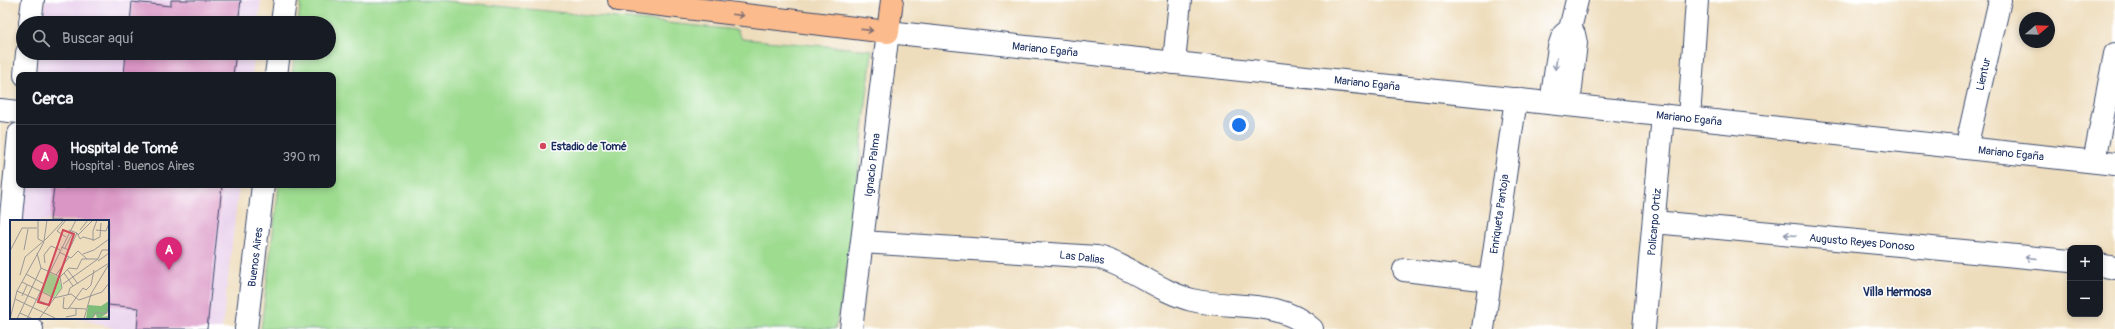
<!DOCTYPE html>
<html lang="es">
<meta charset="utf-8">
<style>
:root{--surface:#171b24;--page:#242831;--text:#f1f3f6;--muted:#9ea1a6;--line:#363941;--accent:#db2777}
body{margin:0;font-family:Pangolin,sans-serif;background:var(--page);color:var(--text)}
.controls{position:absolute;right:12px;bottom:12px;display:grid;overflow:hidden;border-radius:8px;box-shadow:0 2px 6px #0003}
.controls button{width:36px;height:36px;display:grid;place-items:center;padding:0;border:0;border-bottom:1px solid var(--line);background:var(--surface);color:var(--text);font:20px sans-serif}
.compass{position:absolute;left:2019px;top:12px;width:36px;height:36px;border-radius:50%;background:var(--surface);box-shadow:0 2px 6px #0003;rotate:71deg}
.you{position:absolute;left:1239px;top:125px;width:14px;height:14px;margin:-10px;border:3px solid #fff;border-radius:50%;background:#1a73e8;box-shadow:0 0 0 6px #1a73e833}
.badge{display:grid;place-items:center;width:26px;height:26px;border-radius:50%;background:var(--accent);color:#fff;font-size:13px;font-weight:700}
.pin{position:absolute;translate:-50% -33px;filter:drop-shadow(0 1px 2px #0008)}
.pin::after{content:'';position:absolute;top:21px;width:14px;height:12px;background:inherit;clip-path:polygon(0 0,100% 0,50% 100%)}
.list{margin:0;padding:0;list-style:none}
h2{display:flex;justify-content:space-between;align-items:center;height:52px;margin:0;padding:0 16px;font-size:17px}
h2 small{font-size:13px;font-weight:400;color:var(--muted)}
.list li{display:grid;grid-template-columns:26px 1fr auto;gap:12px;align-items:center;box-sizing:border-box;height:64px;padding:0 16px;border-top:1px solid var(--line)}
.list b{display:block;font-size:15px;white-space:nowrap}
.list p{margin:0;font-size:13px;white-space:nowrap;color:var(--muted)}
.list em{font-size:13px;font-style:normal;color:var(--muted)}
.icon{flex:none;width:22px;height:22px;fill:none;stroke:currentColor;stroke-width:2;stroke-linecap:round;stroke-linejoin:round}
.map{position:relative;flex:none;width:2115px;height:329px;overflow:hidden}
.search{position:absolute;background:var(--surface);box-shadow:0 2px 6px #0003;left:16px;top:16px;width:320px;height:44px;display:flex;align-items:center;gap:10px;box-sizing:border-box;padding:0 14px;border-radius:22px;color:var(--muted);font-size:15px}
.panel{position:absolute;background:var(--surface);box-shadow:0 2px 6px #0003;left:16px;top:72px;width:320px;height:116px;border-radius:8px}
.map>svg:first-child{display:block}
.built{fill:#e9d1ed}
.green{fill:#9edc90;stroke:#5c8677}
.building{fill:#da96c5}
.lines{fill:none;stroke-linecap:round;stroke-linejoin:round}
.minor-casing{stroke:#3b496c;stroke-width:24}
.major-casing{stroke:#3b496c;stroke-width:24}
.minor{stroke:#fff;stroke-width:22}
.major{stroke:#fbbb8c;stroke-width:22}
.oneway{stroke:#806e73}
.oneway2{stroke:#8d97ae}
.poi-dot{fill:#d1495b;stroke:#fff;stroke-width:1.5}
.labels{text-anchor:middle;stroke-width:3;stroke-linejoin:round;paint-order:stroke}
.street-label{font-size:11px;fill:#1b2f5e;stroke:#fff}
.poi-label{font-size:11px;font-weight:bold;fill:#1b2f5e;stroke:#fff;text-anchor:start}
.neighbourhood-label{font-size:12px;font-weight:bold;fill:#1b2f5e;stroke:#fff}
.inset-road{fill:none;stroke:#9a9796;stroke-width:1}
.view{fill:#d1495b;fill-opacity:0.15;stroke:#d1495b;stroke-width:2}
.inset-edge{fill:none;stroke:#1b2f5e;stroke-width:2}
</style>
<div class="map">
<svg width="2115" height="329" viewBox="0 0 2115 329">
<rect width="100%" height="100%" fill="#fff"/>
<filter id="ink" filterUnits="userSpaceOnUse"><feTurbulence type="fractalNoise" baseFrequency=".025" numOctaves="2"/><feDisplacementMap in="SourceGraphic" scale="8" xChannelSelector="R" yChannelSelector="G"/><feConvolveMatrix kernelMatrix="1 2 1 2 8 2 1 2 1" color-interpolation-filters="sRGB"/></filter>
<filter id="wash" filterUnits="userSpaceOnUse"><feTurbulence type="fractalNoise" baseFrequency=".012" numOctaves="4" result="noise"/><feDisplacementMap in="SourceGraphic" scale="16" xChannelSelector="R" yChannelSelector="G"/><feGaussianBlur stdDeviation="0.9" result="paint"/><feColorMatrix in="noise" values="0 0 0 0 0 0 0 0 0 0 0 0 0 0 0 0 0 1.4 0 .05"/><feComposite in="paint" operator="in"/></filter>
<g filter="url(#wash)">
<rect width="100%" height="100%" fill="#eeddbc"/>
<g class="built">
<path d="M45,0H261L258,23H42Z"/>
<path d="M38,53H255L252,75H36Z"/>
<path d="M24,185H239L222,329H116L79,318H108V221H20Z"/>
</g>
<path class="green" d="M301,0H437L737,30L742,39L872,50L850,247L841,303L835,329H261L279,185H333V75H292L295,53H329V23H298Z"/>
<g id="blocks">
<g class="building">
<path d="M171,0H241L238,23H130L132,2L171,6Z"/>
<path d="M126,53H236L233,75H124Z"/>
<path d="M67,185H222L207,329H137L139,308L108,305V221H50L54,186L67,188Z"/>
</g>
</g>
</g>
<g filter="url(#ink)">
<use href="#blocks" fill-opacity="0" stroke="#3b496c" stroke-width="1"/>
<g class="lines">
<g class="minor-casing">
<g id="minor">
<path d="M30,23L33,0"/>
<path d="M282,23L285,0"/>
<path d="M1174,63L1180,0"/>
<path d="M25,75L27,53"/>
<path d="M276,75L279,53"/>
<path d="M1551,103L1559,47L1563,35L1570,29L1577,0"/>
<path d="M1569,105L1576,43L1574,34L1570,29"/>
<path d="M0,110L19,112"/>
<path d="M1689,118L1697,0"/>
<path d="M1966,148L2000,0"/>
<path d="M2094,161L2115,54"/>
<path d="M1654,222L2070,261"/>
<path d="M862,242L1097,257C1131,266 1157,291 1192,300C1233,310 1278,298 1312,329"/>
<path d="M2100,265L2115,268"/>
<path d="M1404,270L1490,280"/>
<path d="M0,319L32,329"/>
<path d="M1,319L19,134"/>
<path d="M246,329L263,185"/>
<path d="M851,329L888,32L2115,164"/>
<path d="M1483,329L1516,99"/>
<path d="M1644,329L1663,115"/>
</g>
</g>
<g class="major-casing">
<path id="major" d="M619,0L888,32L892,0"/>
</g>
<use href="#minor" class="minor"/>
<use href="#major" class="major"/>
</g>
<defs><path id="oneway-shaft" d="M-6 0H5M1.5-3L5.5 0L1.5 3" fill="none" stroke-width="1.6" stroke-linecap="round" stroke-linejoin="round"/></defs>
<g class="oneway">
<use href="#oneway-shaft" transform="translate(738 15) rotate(7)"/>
<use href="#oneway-shaft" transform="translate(867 30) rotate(7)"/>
</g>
<g class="oneway2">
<use href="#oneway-shaft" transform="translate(1556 64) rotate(97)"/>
<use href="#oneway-shaft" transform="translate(1790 235) rotate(-175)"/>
<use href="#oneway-shaft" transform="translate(2031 258) rotate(-175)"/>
</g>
</g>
<circle class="poi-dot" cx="543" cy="146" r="4"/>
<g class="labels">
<g class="street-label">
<text transform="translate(1045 49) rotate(6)" y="4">Mariano Egaña</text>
<text transform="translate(1983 74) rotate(-77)" y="4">Lientur</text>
<text transform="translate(1367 83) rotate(6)" y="4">Mariano Egaña</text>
<text transform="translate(1689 118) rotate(6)" y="4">Mariano Egaña</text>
<text transform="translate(2011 153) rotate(6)" y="4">Mariano Egaña</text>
<text transform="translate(872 165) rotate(-83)" y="4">Ignacio Palma</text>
<text transform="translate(1499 214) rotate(-82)" y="4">Enriqueta Pantoja</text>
<text transform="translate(1654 222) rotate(-85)" y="4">Policarpo Ortiz</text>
<text transform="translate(1862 242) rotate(5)" y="4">Augusto Reyes Donoso</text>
<text transform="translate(255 257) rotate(-83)" y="4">Buenos Aires</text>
<text transform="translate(1082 257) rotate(7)" y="4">Las Dalias</text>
</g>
<g class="poi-label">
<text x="551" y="150">Estadio de Tomé</text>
</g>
<g class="neighbourhood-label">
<text x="1897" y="296">Villa Hermosa</text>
</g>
</g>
<g transform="translate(10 220)">
<rect width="99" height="99" fill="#eeddbc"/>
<path d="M40,53L49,58L52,68L44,77L31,71Z" fill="#9edc90"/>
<path d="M99,81L97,93L92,97L99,96V99H87L86,94L82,99H76L78,85L91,86Z" fill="#7ebc7a"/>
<path class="inset-road" d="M59,10L67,13L70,19L73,17L84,20L90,17L91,3M70,10L78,0M86,10L96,11L99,3M68,15L83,0M56,17L47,11L56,0M34,21L37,0M83,21V11L87,0M51,27L59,30L67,13M55,28L63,12M14,30L18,9M0,31L12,8H27M49,32L61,38L68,31L77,39M27,33L31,48M73,34L84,30L99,19M88,41L99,33M35,43L34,35L41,26L50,30M57,49L68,64M54,53L63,66M16,54L34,64M10,55L15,37L36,19L54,0M46,55L59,37M50,57L40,52L66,0M50,57L59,48L67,49L72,39H88L92,30H99M12,62L44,78L61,74L69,80L92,72L99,63M53,64L88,39M7,71L39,85M58,75L60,68L99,43M12,76L17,65M54,77L53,88L58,89L73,68L76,70L81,65L84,50M5,79L45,98M59,88L76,89M10,93L23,99M56,97L66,95V89M0,99L7,71L34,22L28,19V0M7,99L31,48M17,99L40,52L31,48M29,99L52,68L50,57M74,99L81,74L99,44M82,99L85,93H97L98,87"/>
<path class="view" d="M53,10L64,14L39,85L28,82Z"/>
<rect width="99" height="99" class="inset-edge"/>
</g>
</svg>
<div class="controls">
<button>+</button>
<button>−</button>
</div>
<svg class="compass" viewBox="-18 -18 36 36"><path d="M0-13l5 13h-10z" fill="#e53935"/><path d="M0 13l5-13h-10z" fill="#9ea1a6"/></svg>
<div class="you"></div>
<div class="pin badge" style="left:169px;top:270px">A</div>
<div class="search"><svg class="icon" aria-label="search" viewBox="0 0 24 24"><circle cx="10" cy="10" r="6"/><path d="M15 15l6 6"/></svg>Buscar aquí</div>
<section class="panel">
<h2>Cerca<small></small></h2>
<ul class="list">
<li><span class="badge">A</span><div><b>Hospital de Tomé</b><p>Hospital · Buenos Aires</p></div><em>390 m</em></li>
</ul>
</section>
</div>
